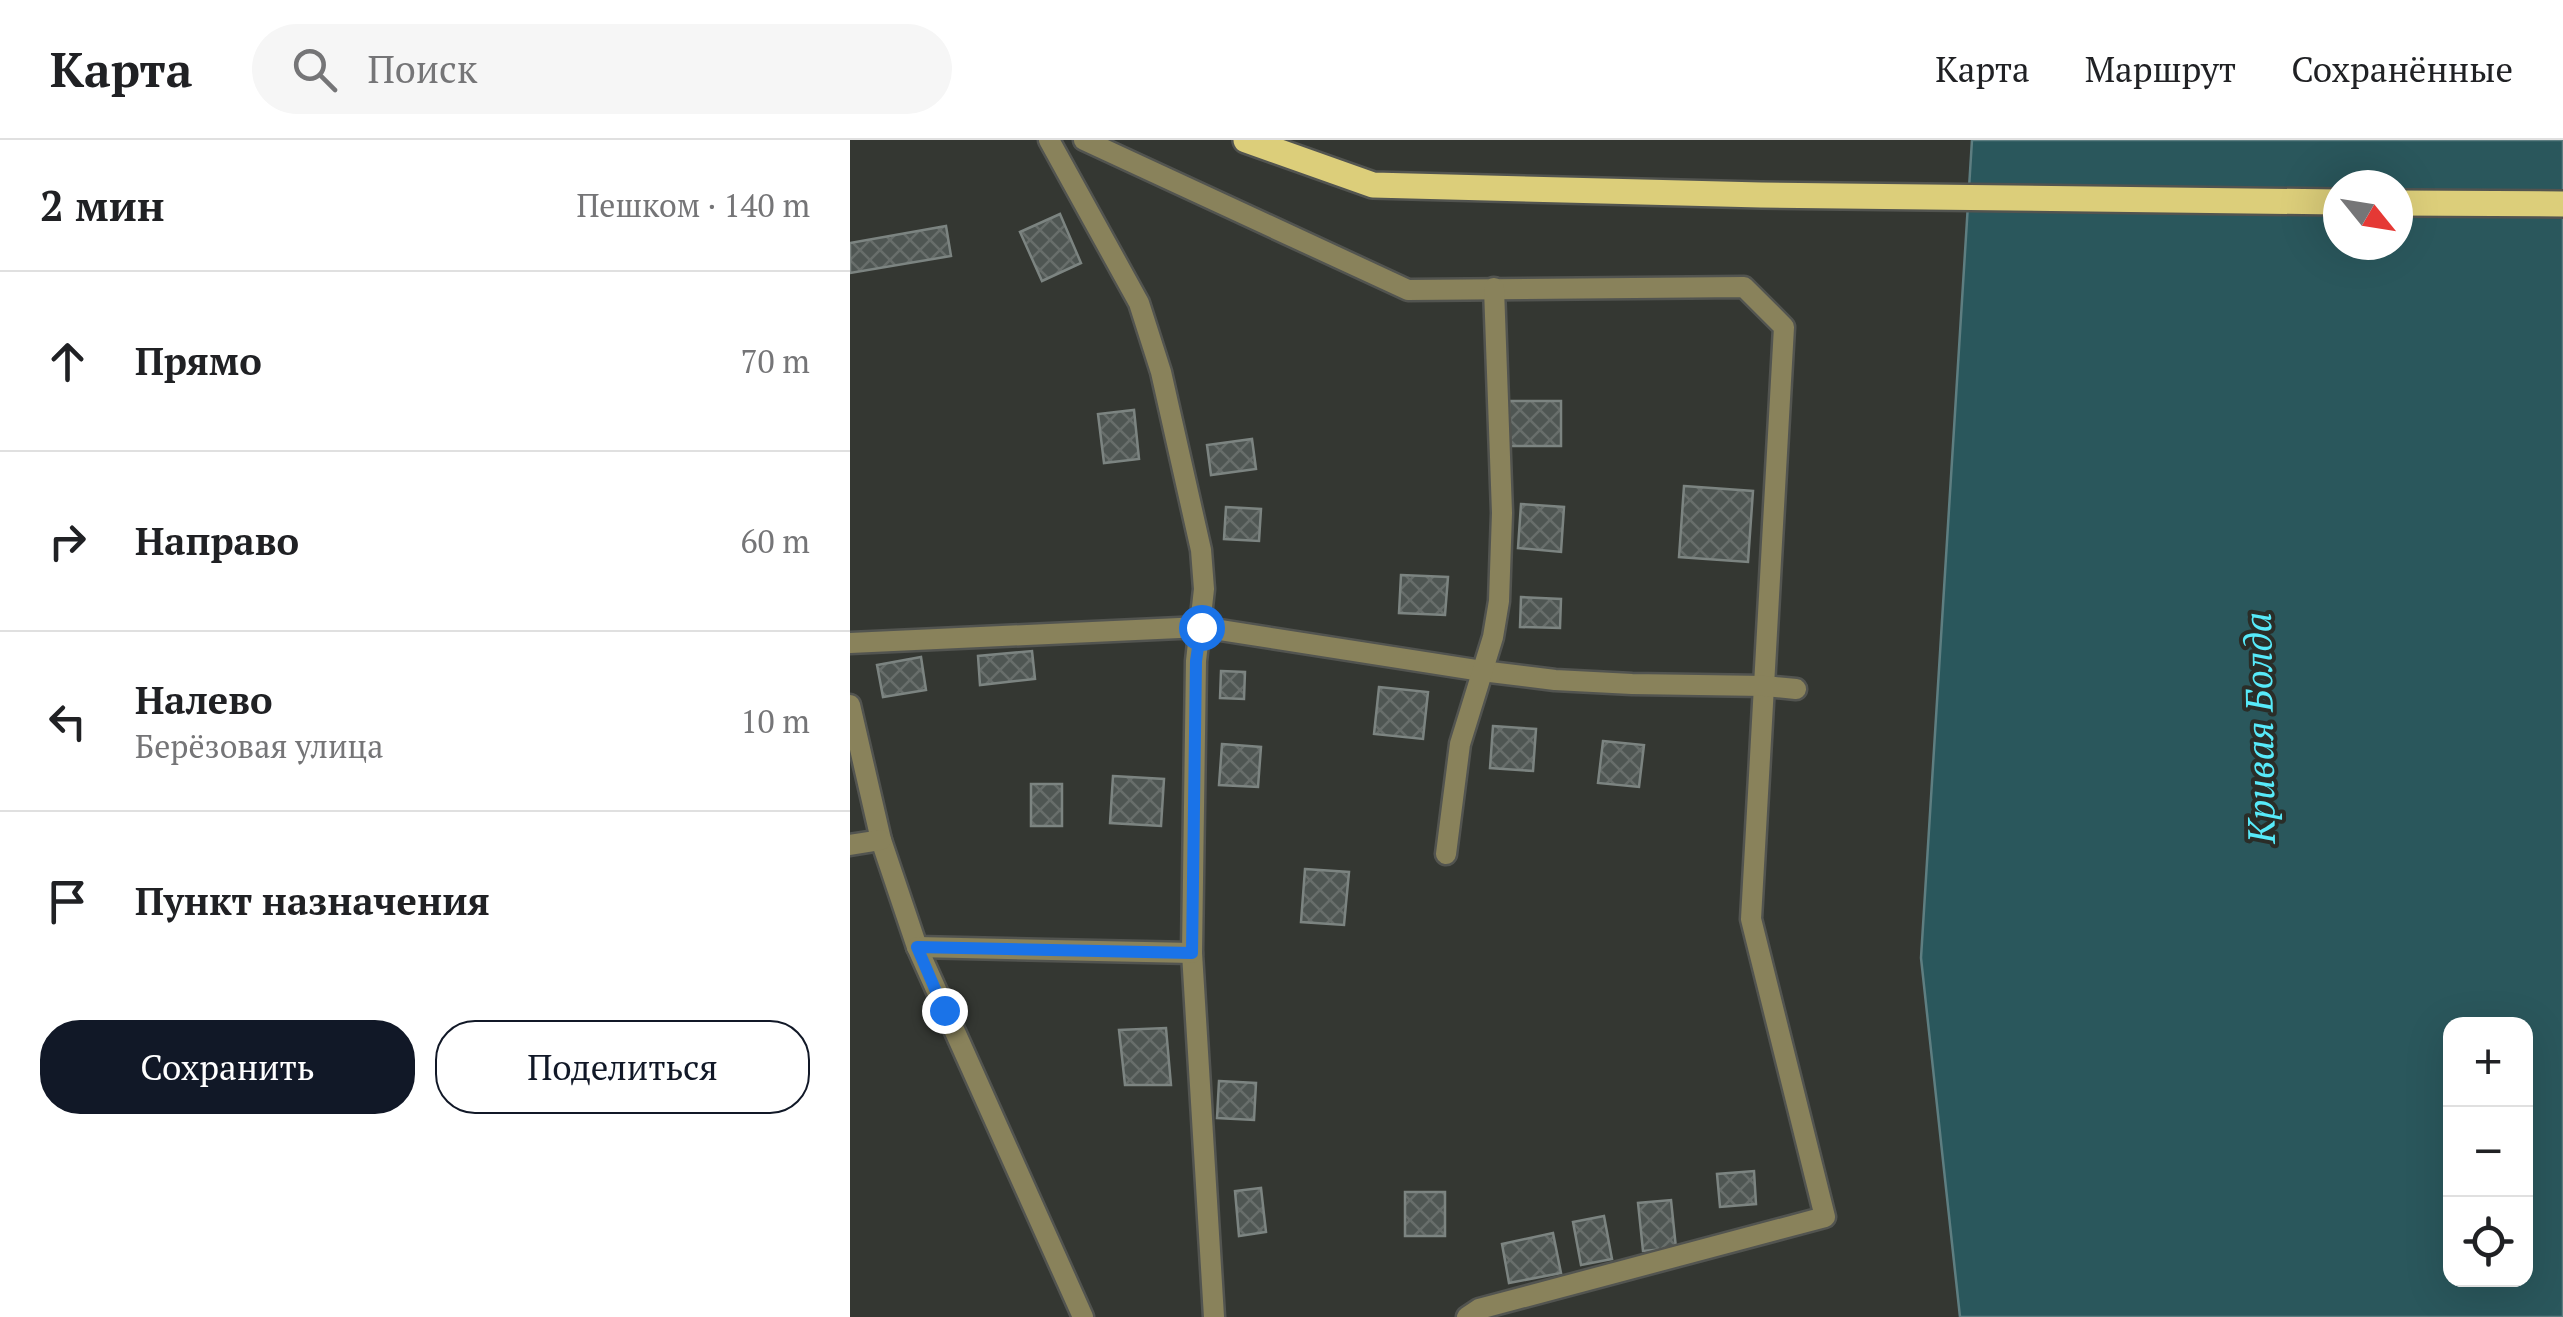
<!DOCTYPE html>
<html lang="ru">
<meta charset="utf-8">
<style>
:root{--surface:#fff;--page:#f6f6f6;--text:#202124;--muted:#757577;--line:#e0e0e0;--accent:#111827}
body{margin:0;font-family:"PT Serif",serif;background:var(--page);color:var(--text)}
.controls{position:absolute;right:30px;bottom:30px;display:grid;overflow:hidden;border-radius:20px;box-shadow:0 10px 40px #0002}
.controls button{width:90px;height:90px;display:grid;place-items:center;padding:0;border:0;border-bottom:2px solid var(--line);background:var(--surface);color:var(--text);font:50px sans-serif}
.compass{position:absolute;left:1473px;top:30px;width:90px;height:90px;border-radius:50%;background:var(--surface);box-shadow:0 10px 40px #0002;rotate:120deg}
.stop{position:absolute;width:30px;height:30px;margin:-22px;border:8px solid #1a73e8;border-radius:50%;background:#fff}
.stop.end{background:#1a73e8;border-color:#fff;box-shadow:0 2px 10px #0008}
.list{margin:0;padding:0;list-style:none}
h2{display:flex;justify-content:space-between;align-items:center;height:130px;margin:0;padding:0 40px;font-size:42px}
h2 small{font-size:32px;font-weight:400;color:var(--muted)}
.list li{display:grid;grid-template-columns:65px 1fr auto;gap:30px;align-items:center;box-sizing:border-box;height:180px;padding:0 40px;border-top:2px solid var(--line)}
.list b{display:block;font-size:38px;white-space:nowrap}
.list p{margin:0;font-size:32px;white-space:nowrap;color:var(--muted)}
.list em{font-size:32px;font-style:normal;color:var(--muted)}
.actions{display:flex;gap:20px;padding:30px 40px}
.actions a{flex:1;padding:22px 0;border:2px solid var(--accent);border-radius:40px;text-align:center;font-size:35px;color:var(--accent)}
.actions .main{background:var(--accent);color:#fff}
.icon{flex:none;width:55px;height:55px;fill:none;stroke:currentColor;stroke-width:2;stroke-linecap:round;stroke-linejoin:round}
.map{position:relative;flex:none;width:1713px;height:1177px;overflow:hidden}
header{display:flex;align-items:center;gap:60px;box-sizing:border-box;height:140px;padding:0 50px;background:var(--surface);border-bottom:2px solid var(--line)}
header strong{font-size:48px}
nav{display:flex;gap:55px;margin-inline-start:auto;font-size:35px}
.search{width:700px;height:90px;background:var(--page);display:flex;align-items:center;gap:25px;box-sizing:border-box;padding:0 35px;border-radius:55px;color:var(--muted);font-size:38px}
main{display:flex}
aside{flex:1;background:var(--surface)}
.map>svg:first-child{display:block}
.water{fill:#2a575c;stroke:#5e7e81;stroke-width:2.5;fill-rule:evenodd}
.building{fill:url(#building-cross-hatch);stroke:#7c8481;stroke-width:2.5}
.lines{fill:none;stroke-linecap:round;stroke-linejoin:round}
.street-casing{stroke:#525450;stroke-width:25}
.primary-casing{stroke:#525450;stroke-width:30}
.street{stroke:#89825b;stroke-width:20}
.primary{stroke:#dcce7a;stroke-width:25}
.route{stroke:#1a73e8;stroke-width:12}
.labels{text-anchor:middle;stroke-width:8;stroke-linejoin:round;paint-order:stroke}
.water-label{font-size:38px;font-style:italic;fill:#57eaf9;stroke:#2a2d28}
</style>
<header>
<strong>Карта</strong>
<div class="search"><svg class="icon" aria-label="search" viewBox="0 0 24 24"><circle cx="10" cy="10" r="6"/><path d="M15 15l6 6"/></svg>Поиск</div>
<nav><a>Карта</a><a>Маршрут</a><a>Сохранённые</a></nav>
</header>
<main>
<aside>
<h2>2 мин<small>Пешком · 140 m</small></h2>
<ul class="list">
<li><svg class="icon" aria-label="ahead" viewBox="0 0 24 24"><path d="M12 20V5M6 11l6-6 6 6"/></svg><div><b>Прямо</b></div><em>70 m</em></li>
<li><svg class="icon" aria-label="right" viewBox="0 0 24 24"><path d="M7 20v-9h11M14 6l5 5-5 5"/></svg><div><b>Направо</b></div><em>60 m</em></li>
<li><svg class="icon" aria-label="left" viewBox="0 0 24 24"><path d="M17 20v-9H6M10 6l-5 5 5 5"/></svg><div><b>Налево</b><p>Берёзовая улица</p></div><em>10 m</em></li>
<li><svg class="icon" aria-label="arrive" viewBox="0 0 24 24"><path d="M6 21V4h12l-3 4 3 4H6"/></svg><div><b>Пункт назначения</b></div></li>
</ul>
<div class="actions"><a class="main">Сохранить</a><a>Поделиться</a></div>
</aside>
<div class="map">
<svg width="1713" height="1177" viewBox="0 0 1713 1177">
<defs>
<pattern id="building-cross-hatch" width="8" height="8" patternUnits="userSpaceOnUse" patternTransform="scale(2.5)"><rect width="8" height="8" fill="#4f5653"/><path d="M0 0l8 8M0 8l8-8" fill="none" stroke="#686e6b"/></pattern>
</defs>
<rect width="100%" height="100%" fill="#343732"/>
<path class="water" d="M1122,0H1713V1177H1110L1071,818ZM1488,45H1548V105H1488ZM1600,884H1676V1140H1600Z"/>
<g class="building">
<path d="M210,74L231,123L192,141L170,92Z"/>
<path d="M96,86L101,116L0,133V103Z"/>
<path d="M659,261H711V306H660Z"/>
<path d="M284,270L289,319L254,323L248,274Z"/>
<path d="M402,299L406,329L361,335L357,305Z"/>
<path d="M834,346L903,351L898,422L829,417Z"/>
<path d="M671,364L714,367L711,412L668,408Z"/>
<path d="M376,367L411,369L409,401L374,399Z"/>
<path d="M551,435L598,437L595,475L549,473Z"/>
<path d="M671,457L711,459L710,488L670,487Z"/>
<path d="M182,511L185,539L130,545L128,516Z"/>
<path d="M71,517L76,550L33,557L27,525Z"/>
<path d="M371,531L395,532L394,559L370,558Z"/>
<path d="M529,547L578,552L573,599L524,594Z"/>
<path d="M643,586L686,589L683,631L640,628Z"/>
<path d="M753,601L794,605L789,647L748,643Z"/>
<path d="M372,604L411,607L408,647L369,645Z"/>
<path d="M263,636L314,639L311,686L260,683Z"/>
<rect x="181" y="644" width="31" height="42"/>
<path d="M455,729L499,732L494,785L451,782Z"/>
<path d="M316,888L321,945H275L269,890Z"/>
<path d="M369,941L406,943L404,980L367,978Z"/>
<path d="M904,1031L906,1064L870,1067L867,1034Z"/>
<path d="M411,1048L416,1092L389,1096L385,1051Z"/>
<rect x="555" y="1052" width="40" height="44"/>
<path d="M821,1060L826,1108L793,1111L788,1063Z"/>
<path d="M754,1076L762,1119L731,1125L723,1082Z"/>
<path d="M703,1093L711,1133L659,1143L652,1104Z"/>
</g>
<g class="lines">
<g class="street-casing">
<g id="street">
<path d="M199,0L289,163L311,232L351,410L354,449L346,521L342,813L364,1177"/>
<path d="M234,0L558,150L894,147L934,187L901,779L975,1077L629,1169L617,1177"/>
<path d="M0,503L351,487L632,531L705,540L782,544L915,546L946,549"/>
<path d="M0,565L31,700L67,807L233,1177"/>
<path d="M0,705L31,700"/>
<path d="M596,714L610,604L643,497L649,461L652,373L644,148"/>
<path d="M67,807L342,813"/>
</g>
</g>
<g class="primary-casing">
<g id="primary">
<path d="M396,0L523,45L911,55L1488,62"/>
<path d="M1548,63L1713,64"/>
</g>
</g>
<use href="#street" class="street"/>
<use href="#primary" class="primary"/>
</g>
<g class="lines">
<path class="route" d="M94,870L67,807L342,813L346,521L351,487"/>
</g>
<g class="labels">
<g class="water-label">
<text transform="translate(1410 588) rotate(-91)" y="13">Кривая Болда</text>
</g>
</g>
</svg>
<div class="controls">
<button>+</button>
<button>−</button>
<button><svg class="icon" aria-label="locate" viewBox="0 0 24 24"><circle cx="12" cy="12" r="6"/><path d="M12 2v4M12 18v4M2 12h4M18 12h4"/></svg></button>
</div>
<svg class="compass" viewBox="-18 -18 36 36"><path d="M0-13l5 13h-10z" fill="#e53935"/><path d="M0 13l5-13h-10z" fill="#757577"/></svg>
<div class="stop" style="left:351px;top:487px"></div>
<div class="stop end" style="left:94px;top:870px"></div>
</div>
</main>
